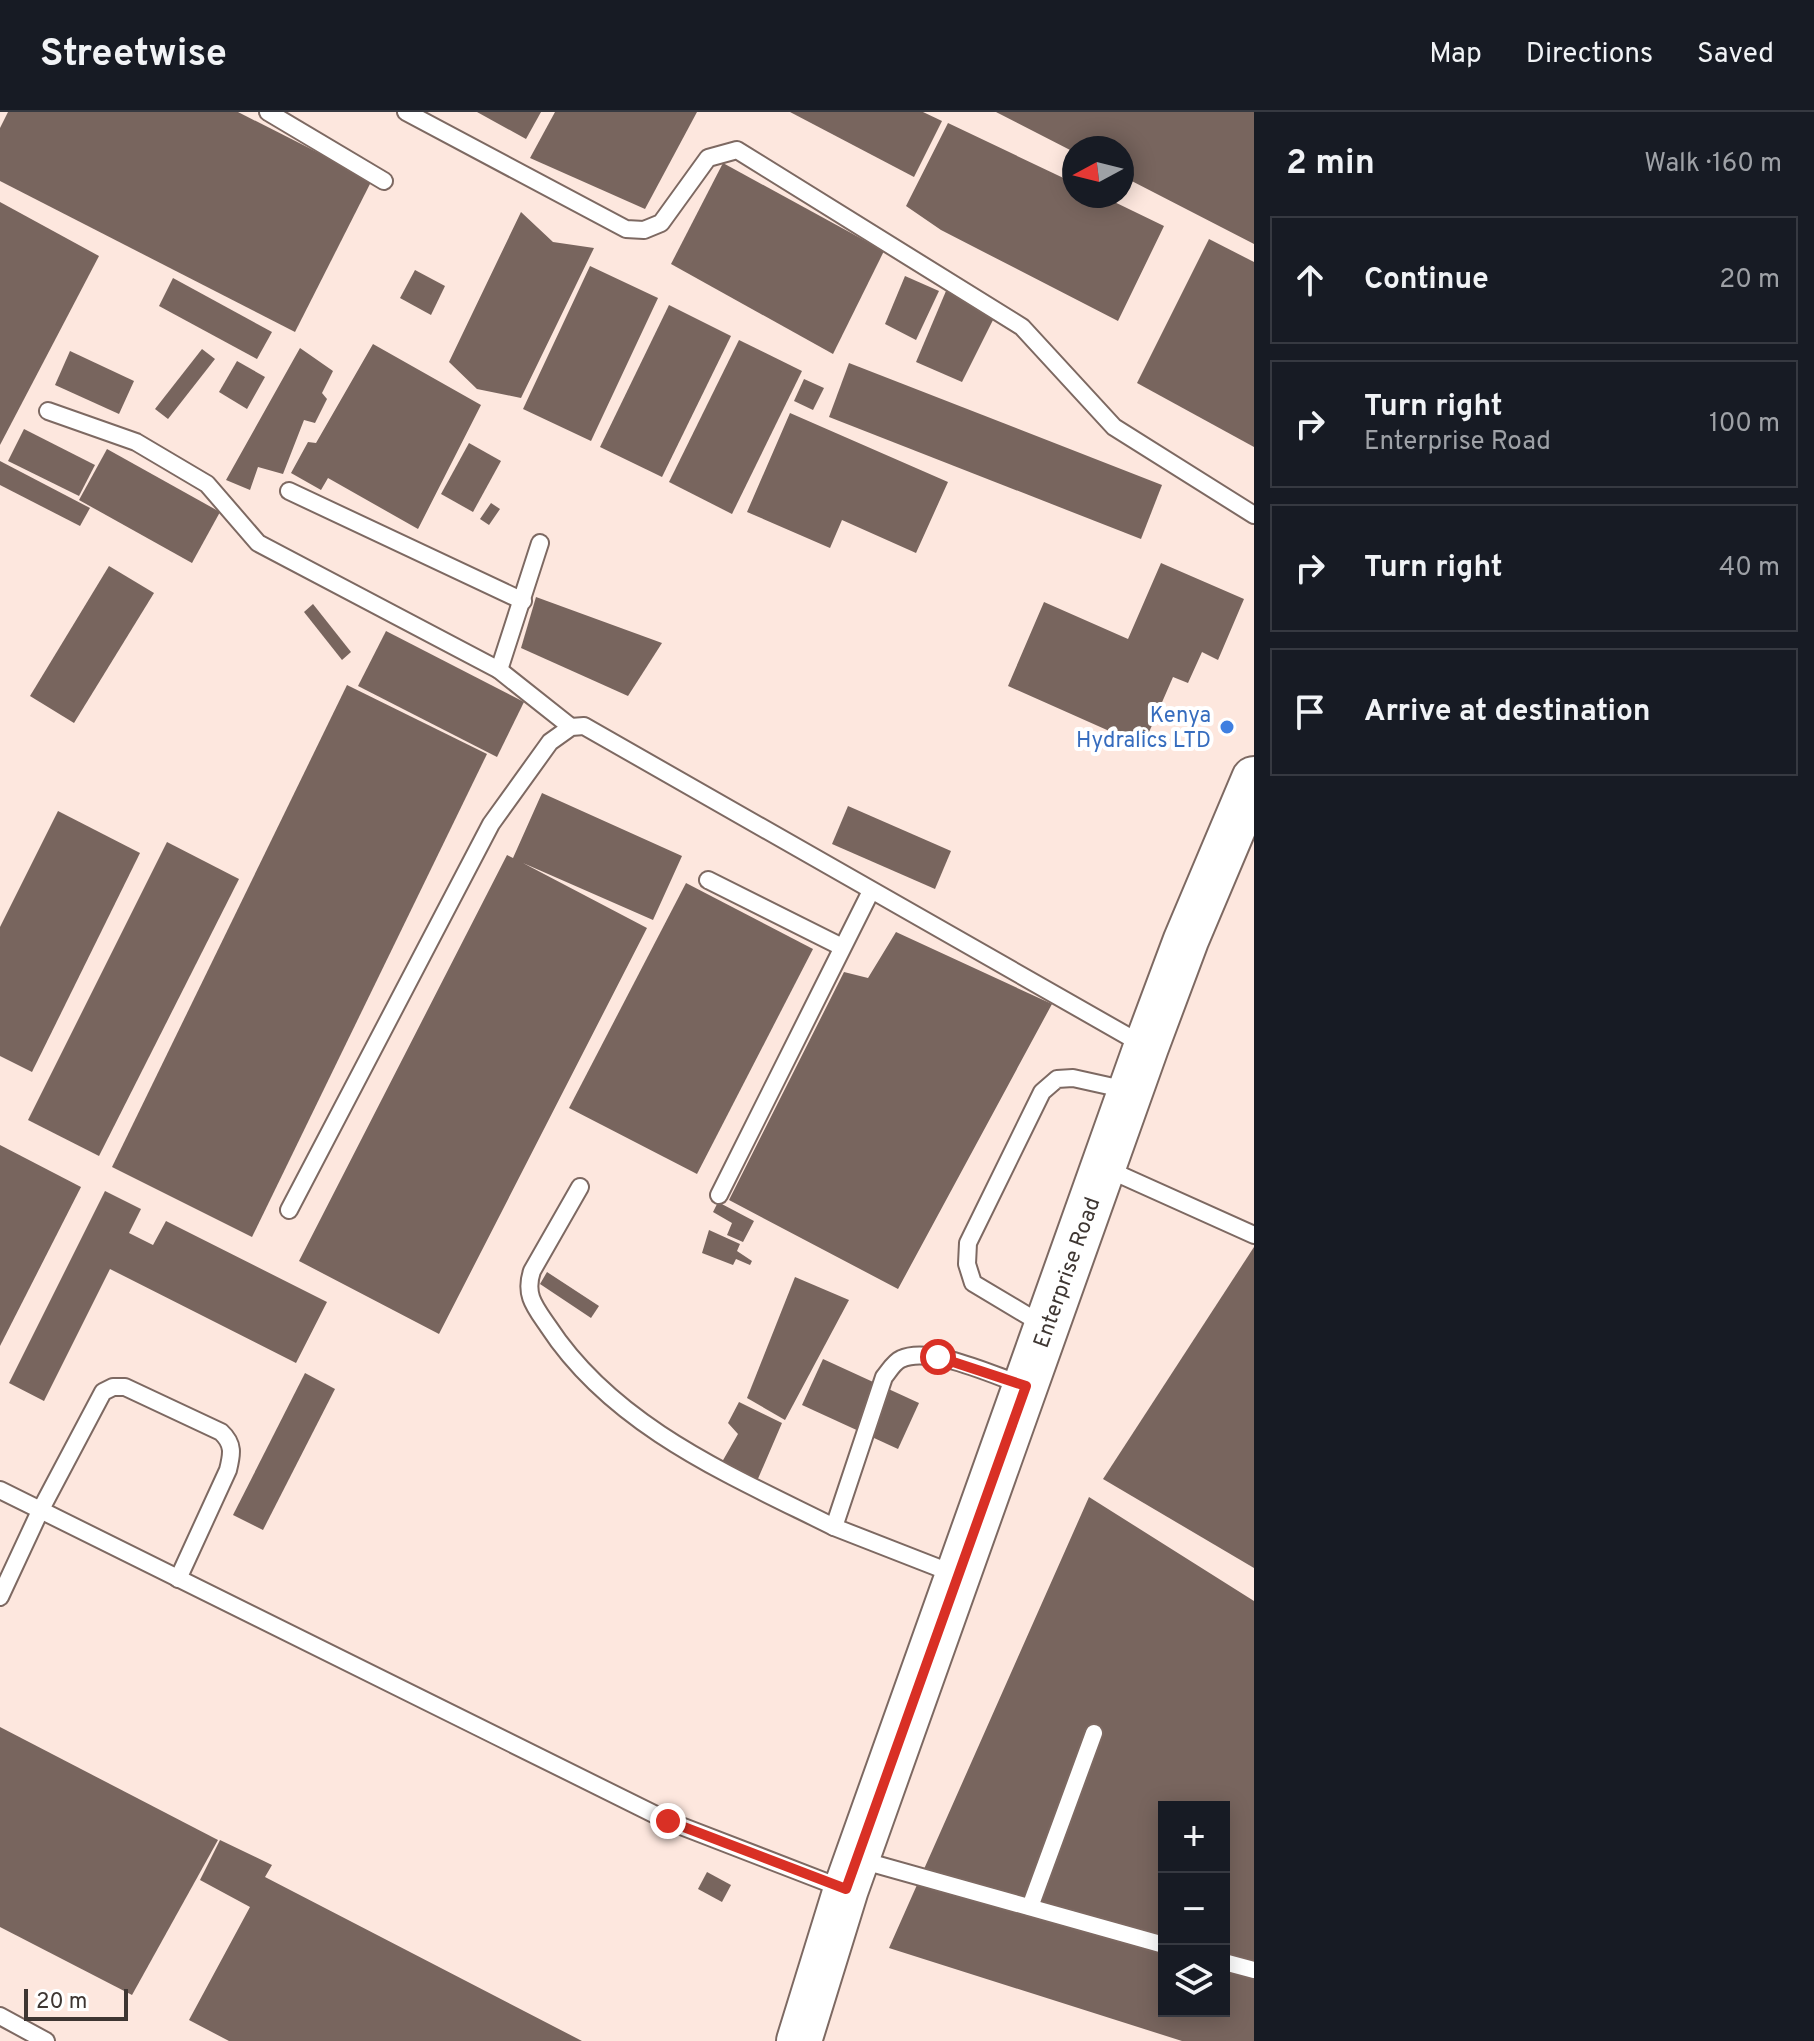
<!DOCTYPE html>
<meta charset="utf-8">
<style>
:root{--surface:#171b24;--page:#20242c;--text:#f1f3f6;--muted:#9ea1a6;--line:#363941}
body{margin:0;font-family:Overpass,sans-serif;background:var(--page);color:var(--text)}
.controls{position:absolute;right:24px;bottom:24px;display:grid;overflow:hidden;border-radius:0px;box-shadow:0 4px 20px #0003}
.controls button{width:72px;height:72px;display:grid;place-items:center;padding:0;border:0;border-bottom:2px solid var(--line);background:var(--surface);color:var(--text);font:40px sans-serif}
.compass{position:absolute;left:1062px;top:24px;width:72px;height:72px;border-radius:50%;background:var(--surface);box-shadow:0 4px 20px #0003;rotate:263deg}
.scale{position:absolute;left:24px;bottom:20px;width:104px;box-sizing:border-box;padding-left:8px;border:4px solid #3e3632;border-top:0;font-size:22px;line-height:28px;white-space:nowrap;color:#3e3632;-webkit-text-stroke:6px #fff;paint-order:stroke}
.stop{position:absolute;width:24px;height:24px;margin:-18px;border:6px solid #d93025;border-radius:50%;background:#fff}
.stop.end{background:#d93025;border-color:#fff;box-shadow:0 2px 8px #0008}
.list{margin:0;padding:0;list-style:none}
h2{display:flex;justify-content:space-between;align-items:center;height:104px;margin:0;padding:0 32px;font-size:34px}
h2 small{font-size:26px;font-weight:400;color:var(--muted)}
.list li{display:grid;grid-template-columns:52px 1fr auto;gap:24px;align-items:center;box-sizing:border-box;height:128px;margin:0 16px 16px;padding:0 16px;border:2px solid var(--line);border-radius:0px}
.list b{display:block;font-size:30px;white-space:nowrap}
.list p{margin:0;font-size:26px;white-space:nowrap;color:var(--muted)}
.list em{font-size:26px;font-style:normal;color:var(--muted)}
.icon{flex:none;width:44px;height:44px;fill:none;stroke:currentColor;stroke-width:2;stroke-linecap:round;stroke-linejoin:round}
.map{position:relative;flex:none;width:1254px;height:1929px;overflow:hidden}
header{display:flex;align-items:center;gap:48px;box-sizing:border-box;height:112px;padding:0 40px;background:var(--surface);border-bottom:2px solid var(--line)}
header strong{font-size:38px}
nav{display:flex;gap:44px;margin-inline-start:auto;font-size:28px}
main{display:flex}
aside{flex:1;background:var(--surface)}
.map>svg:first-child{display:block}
.building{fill:#78655e;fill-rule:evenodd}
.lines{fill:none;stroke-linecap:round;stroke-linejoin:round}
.service-casing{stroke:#7d6962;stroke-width:20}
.secondary-casing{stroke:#7d6962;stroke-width:48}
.service{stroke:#fff;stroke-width:16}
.secondary{stroke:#fff;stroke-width:44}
.route{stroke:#d93025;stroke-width:10}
.shop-dot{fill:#3f7fe0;stroke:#fff;stroke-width:3}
.labels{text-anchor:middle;stroke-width:8;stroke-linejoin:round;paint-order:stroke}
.shop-label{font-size:22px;fill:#366cbe;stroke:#fff;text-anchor:end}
.street-label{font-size:22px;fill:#3e3632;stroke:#fff}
</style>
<header>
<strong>Streetwise</strong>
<nav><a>Map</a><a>Directions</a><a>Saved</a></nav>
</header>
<main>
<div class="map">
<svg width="1254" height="1929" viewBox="0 0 1254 1929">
<rect width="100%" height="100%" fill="#fde7de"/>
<g class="building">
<path d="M8,0H238L372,68L295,220L0,69V16Z"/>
<path d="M477,0H541L526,27Z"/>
<path d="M555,0H697L645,97L530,46Z"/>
<path d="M790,0H923L942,9L914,65Z"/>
<path d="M996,0H1254V132L1122,64V36H1074V40Z"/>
<path d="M948,11L1074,71V84H1102L1164,114L1118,209L941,118L906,94Z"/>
<path d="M723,51L884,139L833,242L671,152Z"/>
<path d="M0,90L99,144L0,333Z"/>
<path d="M521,100L553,130L594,136L521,286L477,277L449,250Z"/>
<path d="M1209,127L1254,150V335L1137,271Z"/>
<path d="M590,154L658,186L591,329L523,297Z"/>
<path d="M415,158L445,174L431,203L400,186Z"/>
<path d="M905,164L939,179L916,228L885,212Z"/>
<path d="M173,166L272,220L257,247L159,194Z"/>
<path d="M946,179L997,200L962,270L916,250Z"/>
<path d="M669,193L731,224L662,365L600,335Z"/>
<path d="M739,228L802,259L732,402L669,370Z"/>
<path d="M373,232L481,293L418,417L328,366L321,378L291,361L308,330L316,331Z"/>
<path d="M300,236L333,259L322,281L327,287L315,311L304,308L283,362L258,355L250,378L226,368Z"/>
<path d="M202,237L215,247L168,307L155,297Z"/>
<path d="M70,239L134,269L119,302L55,273Z"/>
<path d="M237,249L265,265L247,297L219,280Z"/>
<path d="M849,251L1162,373L1141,427L829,305Z"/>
<path d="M804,267L824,276L813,298L794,289Z"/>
<path d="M790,301L948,370L916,441L842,408L830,436L747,400Z"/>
<path d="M24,317L95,353L79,384L8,349Z"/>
<path d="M469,331L501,349L473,400L441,382Z"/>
<path d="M107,337L220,400L192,451L79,388Z"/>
<path d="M0,349L90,396L80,414L0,373Z"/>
<path d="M491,391L500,397L489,413L480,407Z"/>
<path d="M1161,451L1244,487L1218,548L1202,540L1188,571L1173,565L1143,634L1008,574L1044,490L1128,527Z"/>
<path d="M109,454L154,481L74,611L30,584Z"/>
<path d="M536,485L662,531L628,584L521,536Z"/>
<path d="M313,492L351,540L342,548L304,500Z"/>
<path d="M386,519L524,590L497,645L358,574Z"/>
<path d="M347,573L487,642L252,1125L112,1055Z"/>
<path d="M542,681L682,744L653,808L523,751L647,816L439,1222L299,1149L507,743L513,746Z"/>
<path d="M848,694L951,739L935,777L832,732Z"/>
<path d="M58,699L140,741L32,960L0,944V815Z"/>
<path d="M167,730L239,767L99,1044L28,1008Z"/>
<path d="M686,771L813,837L697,1062L569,996Z"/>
<path d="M896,820L1052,892L898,1177L729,1088L844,860L868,866Z"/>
<path d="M0,1033L81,1075L0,1234Z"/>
<path d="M105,1079L141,1097L129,1121L153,1133L166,1109L327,1190L296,1251L110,1157L44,1289L9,1271Z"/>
<path d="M718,1090L754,1109L743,1130L727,1123L732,1111L713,1100Z"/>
<path d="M709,1118L740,1132L737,1139L752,1149L750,1153L736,1147L733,1153L702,1141Z"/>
<path d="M1254,1135V1456L1103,1367Z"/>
<path d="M547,1160L599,1194L591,1206L540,1172Z"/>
<path d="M795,1165L849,1188L785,1308L747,1286Z"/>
<path d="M823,1247L919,1291L898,1337L802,1293Z"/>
<path d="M305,1261L335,1277L263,1418L233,1403Z"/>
<path d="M739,1290L782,1311L757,1369L722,1350L738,1322L728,1311Z"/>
<path d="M1089,1385L1254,1489V1929H1182L889,1836ZM1164,1695H1224V1899H1164Z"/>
<path d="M0,1615L218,1728L132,1883L0,1815Z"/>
<path d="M220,1728L272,1753L265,1765L582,1929H229L189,1908L250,1795L200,1768Z"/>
<path d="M707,1760L731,1773L722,1790L698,1777Z"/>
</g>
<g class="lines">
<g class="service-casing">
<g id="service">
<path d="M268,0L384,69"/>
<path d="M406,0L626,117L644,118L661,111L708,46L737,38L1022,215L1114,315L1254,403"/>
<path d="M48,299L136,330L207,372L258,431L499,558L571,615"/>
<path d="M289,379L523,489"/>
<path d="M499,558L540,431"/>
<path d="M708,768L842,835"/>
<path d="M1105,1056L1254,1123"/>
<path d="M580,1075L532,1159C524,1183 535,1195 548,1214C614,1315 730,1363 834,1415"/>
<path d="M719,1083L871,779"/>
<path d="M289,1098L491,712L550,630L571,615L584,614L1145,934"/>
<path d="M1045,1214L973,1171L967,1152L968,1131L1042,980L1057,967L1073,966L1127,978"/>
<path d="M0,1378L668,1709L844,1777"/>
<path d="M957,1463L834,1415L884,1265C889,1259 894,1250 901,1247C930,1233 995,1264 1025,1274"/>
<path d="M0,1485L40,1399L103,1280L113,1275H125L221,1320C234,1332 232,1342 228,1358L178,1467"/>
<path d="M857,1747L1164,1833"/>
<path d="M1030,1795L1094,1621"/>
<path d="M1224,1850L1254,1858"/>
<path d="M0,1904L46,1929"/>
</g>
</g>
<g class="secondary-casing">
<g id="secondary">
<path id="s1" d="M799,1929L846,1777L1146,935L1186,828L1254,667"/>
</g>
</g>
<use href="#service" class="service"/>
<use href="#secondary" class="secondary"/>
</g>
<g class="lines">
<path class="route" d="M668,1709L846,1777L1026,1274L938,1245"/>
</g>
<circle class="shop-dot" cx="1227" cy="615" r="8"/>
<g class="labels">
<g class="shop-label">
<text x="1211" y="610">Kenya<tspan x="1211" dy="25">Hydralics LTD</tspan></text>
</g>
<g class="street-label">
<text dy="8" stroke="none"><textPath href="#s1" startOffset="814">Enterprise Road</textPath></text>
</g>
</g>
</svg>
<div class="controls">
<button>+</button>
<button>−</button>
<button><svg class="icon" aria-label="layers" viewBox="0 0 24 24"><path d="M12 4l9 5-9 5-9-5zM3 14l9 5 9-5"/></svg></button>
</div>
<svg class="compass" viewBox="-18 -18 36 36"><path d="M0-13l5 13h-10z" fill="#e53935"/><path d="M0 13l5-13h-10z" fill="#9ea1a6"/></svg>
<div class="scale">20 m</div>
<div class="stop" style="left:938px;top:1245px"></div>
<div class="stop end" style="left:668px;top:1709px"></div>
</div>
<aside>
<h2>2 min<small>Walk · 160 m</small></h2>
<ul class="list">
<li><svg class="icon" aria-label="ahead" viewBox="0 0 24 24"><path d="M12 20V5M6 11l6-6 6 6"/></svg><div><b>Continue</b></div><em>20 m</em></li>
<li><svg class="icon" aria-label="right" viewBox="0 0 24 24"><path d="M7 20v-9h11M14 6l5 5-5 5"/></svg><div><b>Turn right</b><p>Enterprise Road</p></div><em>100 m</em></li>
<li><svg class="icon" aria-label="right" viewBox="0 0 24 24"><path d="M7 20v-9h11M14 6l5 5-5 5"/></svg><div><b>Turn right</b></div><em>40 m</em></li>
<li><svg class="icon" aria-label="arrive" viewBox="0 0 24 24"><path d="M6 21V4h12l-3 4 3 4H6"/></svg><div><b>Arrive at destination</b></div></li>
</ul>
</aside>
</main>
